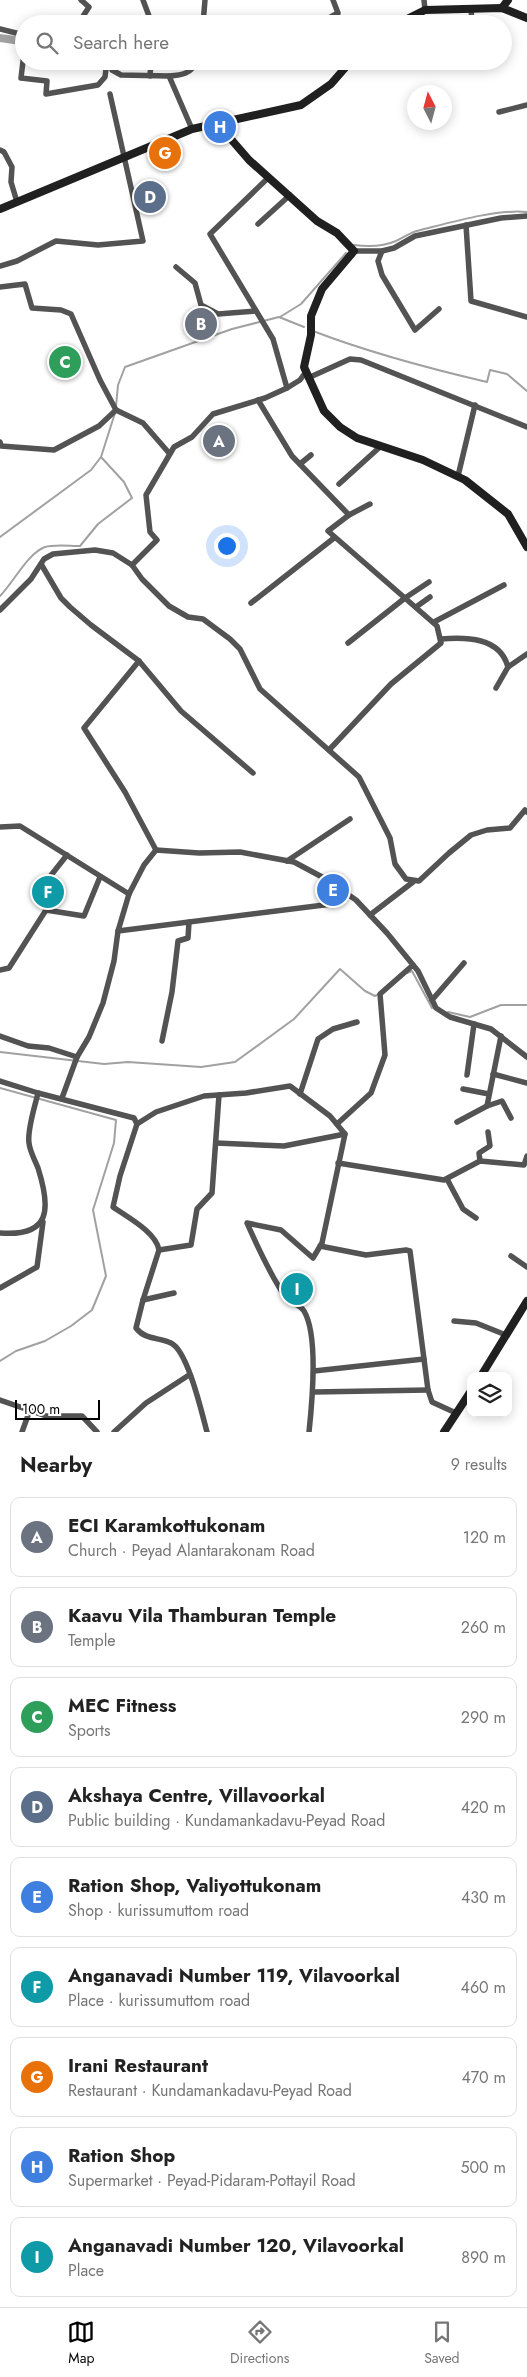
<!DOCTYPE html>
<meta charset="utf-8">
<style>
:root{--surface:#fff;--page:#f6f6f6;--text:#222;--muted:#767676;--line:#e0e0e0;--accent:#000}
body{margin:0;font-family:Jost,sans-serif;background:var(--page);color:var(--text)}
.controls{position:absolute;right:15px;bottom:15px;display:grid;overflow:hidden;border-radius:10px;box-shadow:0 2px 12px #0003}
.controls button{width:45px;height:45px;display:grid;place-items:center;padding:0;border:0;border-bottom:1px solid var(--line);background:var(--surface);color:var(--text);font:25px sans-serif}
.compass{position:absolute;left:407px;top:85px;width:45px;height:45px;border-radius:50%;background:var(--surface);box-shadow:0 2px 12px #0003;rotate:354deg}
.scale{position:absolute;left:15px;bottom:12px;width:85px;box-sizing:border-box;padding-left:5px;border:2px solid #000;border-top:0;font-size:14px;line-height:18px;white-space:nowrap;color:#000;-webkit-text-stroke:4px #fff;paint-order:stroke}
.you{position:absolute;left:226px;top:545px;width:18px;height:18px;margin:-12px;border:4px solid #fff;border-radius:50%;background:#1a73e8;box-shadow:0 0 0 8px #1a73e833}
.badge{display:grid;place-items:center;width:32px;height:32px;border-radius:50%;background:var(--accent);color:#fff;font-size:16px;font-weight:700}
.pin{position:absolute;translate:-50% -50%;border:2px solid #fff;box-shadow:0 1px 5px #0006}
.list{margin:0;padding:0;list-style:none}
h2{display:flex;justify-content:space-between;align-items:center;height:65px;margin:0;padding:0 20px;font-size:21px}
h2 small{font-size:16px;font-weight:400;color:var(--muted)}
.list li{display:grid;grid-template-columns:32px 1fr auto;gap:15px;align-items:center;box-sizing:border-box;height:80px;margin:0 10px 10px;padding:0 10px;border:1px solid var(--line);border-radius:10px}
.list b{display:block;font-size:19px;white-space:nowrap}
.list p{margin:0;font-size:16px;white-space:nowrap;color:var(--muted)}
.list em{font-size:16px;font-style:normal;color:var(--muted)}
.icon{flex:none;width:28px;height:28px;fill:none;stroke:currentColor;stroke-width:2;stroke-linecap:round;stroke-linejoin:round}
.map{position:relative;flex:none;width:527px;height:1432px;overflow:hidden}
.search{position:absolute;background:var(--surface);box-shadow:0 2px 12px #0003;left:15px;right:15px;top:15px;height:55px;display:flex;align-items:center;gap:12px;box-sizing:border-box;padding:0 18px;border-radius:28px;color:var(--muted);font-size:19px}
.sheet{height:875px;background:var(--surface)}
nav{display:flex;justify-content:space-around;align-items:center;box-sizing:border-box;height:70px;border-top:1px solid var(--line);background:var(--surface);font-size:14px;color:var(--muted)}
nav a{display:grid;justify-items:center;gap:2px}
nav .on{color:var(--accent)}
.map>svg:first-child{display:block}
.water{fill:#a1a1a1}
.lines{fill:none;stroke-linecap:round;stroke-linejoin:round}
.stream{stroke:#a1a1a1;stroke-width:2}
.street{stroke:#535353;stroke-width:5.5}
.secondary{stroke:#202020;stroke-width:8}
</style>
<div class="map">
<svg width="527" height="1432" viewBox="0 0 527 1432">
<rect width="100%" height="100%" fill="#fff"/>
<path class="water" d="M0,34L24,37L20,45L0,42Z"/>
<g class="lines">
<g class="stream">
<path d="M354,245C369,247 382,247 396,241C403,238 409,233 417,231C449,223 495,209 527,212"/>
<path d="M280,317L301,304L346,253"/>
<path d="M313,331C370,353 427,368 487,382L490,370L507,374L527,391"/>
<path d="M116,406L118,385L125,367L232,329L279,317L304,327"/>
<path d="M0,537L91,470L101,457L115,413"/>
<path d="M0,596C13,583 28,553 45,547C54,544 70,546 80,546L98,524L132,498L124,482L101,457"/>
<path d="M407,973L412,971L432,1008"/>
<path d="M448,1012L470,1017L501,1005H527"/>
<path d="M0,1052L104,1064L128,1062L201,1067L235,1062L294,1019L340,969L365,991L375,996L379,994"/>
<path d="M0,1088L116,1120L114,1143L93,1210L106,1276L92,1310L71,1326L45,1341L16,1351L0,1361"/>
</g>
<g class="street">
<path d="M143,0L152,24"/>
<path d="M424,0L425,10"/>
<path d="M471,8L472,24"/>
<path d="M78,24L89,7L81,0"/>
<path d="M203,24L205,0"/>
<path d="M330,24L327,19L338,13L333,0"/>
<path d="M0,29L24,35"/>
<path d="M24,53L21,78L47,81L46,94L98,85L105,77L107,61"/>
<path d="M111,63L112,70L121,75L169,76L192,129"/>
<path d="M150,76L151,61"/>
<path d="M169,76C182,75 191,74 197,61"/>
<path d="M499,112L527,105"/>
<path d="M0,150L4,152L12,167L11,182L17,202"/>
<path d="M269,177L210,234L273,339L287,388"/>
<path d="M258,224L290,195"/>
<path d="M466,225L471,301L527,317"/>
<path d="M354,251H382L394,248L415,236L501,218L527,216"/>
<path d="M382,251L378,261L382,275L415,330L439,309"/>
<path d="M0,266L17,261L56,241L98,245L143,241L110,94"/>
<path d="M176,267L195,283L201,305L218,314L256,311"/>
<path d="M0,287L25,284L32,308L61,310L71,314L100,380L116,410L143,423L169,453"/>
<path d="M308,378L350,359L361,360L527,427"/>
<path d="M258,400L292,456L349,515"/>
<path d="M0,442L1,446L54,450L99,426L116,410"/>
<path d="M300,464L311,455"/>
<path d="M458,476L475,405"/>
<path d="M339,484L381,446"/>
<path d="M41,564L61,598L70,607L91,625L139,661L181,711L253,773"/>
<path d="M132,565L157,540L150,532L146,495L174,447L192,437L213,414L265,398L287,388L300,380L305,373"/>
<path d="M251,603L334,538"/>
<path d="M416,607L430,597"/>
<path d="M0,610L31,579L44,559L53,554L95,550L113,553L132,565L142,579L169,606L188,617L203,619L230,639L240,649L260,689L359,777L390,838L395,864L406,879L419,881L449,853L471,835L487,830L510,828L525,810L527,812"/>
<path d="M434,622L504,585"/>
<path d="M441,639C466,637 500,637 508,667"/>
<path d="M348,643L405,598L429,582"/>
<path d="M139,661L84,728L125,792L156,850"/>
<path d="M496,688L508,667L527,654"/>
<path d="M329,750L391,684L441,643L437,626L328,531L349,515L370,504"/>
<path d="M0,827L20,826L129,894L144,865L156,850L199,853L240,852L294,862L324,878L356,900L387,933L418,971L436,1008L450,1017L491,1029L527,1057"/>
<path d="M287,861L350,819"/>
<path d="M37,895L46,887L48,879L67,855"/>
<path d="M370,915L413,882"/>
<path d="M118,931L332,904L343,891"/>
<path d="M0,970L9,968L46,910L84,916L100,877"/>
<path d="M432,1000L464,963"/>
<path d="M0,1036L28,1046L49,1048L77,1057L89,1037L103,1003L114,961L118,931L129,894"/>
<path d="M162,1041L172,992L178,941L188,938L189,922"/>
<path d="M493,1074L527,1083"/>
<path d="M467,1075L474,1024"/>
<path d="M0,1081L38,1093L134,1118L137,1124L120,1176L113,1207C127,1217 156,1232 159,1250L143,1300L136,1328C145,1340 159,1337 171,1343C188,1351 202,1414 207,1432"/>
<path d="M463,1089L489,1094"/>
<path d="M300,1094L318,1039L333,1029L357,1022"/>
<path d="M62,1098L77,1057"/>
<path d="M487,1106L501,1036"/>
<path d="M457,1122L487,1106L502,1101L511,1118"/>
<path d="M137,1124L156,1112L204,1096L246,1093L290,1086L330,1116L345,1134L322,1243L313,1258L281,1230L247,1223C258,1248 269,1272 284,1295C288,1302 300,1304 304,1311C319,1336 312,1404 309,1432"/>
<path d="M337,1124L371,1093L385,1055L380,994L413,965"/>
<path d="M216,1143L284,1146L345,1134"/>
<path d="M480,1161L479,1153L490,1146L488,1132"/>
<path d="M338,1163L444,1180L480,1161L524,1165L527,1156"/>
<path d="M447,1179L463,1209L476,1218"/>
<path d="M0,1233C51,1237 51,1209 38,1168C35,1160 30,1152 29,1143C27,1130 35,1106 38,1093"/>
<path d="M320,1246L366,1255L406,1250L410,1251L428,1390L432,1402L456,1413"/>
<path d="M159,1250L191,1245L197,1209L212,1193L219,1095"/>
<path d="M511,1256L527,1267"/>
<path d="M0,1288L37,1267L43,1222"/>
<path d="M143,1300L174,1293"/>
<path d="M454,1321L476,1323L506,1335"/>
<path d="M314,1371L424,1359"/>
<path d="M314,1392L428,1390"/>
<path d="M0,1400L46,1416H82L97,1432"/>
<path d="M22,1432L30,1410"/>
<path d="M114,1432L146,1403L189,1375"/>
</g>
<g class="secondary">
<path d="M502,8L508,0"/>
<path d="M397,24L425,10L502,8L527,18"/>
<path d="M217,123L249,160L317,221L337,233L354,251L322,289L311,316V335L304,367L324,411L340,427L357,438L423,460L465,480L508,514L527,547"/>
<path d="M0,209L192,129L301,105L331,84L351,61"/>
<path d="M481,1376L527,1301"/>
<path d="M444,1432L471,1391"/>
</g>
</g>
</svg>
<div class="controls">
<button><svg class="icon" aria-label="layers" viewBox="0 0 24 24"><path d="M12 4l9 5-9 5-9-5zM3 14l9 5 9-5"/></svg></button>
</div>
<svg class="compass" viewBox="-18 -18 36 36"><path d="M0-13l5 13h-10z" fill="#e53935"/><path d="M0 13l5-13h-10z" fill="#767676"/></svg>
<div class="scale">100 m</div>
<div class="you"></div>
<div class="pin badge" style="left:219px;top:441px;background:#6b7280">A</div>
<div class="pin badge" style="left:201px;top:324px;background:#6b7280">B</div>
<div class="pin badge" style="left:65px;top:362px;background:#2e9e5b">C</div>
<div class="pin badge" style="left:150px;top:197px;background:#5c6f8a">D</div>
<div class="pin badge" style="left:333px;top:890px;background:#3f7fe0">E</div>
<div class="pin badge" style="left:48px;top:892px;background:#0f9aa8">F</div>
<div class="pin badge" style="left:165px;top:153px;background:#e8710a">G</div>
<div class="pin badge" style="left:220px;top:127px;background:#3f7fe0">H</div>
<div class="pin badge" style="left:297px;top:1289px;background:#0f9aa8">I</div>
<div class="search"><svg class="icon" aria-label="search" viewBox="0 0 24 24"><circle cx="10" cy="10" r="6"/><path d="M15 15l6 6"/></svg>Search here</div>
</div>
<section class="sheet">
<h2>Nearby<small>9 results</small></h2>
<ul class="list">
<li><span class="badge" style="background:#6b7280">A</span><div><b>ECI Karamkottukonam</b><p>Church · Peyad Alantarakonam Road</p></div><em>120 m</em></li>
<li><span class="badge" style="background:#6b7280">B</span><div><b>Kaavu Vila Thamburan Temple</b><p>Temple</p></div><em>260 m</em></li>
<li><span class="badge" style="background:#2e9e5b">C</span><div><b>MEC Fitness</b><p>Sports</p></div><em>290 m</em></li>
<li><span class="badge" style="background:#5c6f8a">D</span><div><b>Akshaya Centre, Villavoorkal</b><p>Public building · Kundamankadavu-Peyad Road</p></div><em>420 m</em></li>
<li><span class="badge" style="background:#3f7fe0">E</span><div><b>Ration Shop, Valiyottukonam</b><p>Shop · kurissumuttom road</p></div><em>430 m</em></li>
<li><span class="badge" style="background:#0f9aa8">F</span><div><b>Anganavadi Number 119, Vilavoorkal</b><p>Place · kurissumuttom road</p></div><em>460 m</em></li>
<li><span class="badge" style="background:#e8710a">G</span><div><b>Irani Restaurant</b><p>Restaurant · Kundamankadavu-Peyad Road</p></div><em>470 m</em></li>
<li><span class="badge" style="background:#3f7fe0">H</span><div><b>Ration Shop</b><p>Supermarket · Peyad-Pidaram-Pottayil Road</p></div><em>500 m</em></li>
<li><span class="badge" style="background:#0f9aa8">I</span><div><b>Anganavadi Number 120, Vilavoorkal</b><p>Place</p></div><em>890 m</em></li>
</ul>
</section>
<nav>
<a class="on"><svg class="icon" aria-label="map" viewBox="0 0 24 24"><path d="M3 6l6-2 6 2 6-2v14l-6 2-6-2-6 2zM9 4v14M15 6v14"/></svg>Map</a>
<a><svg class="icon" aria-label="directions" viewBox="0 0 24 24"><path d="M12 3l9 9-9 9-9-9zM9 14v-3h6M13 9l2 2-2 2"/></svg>Directions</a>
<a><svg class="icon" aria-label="saved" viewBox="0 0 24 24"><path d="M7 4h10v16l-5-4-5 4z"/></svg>Saved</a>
</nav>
